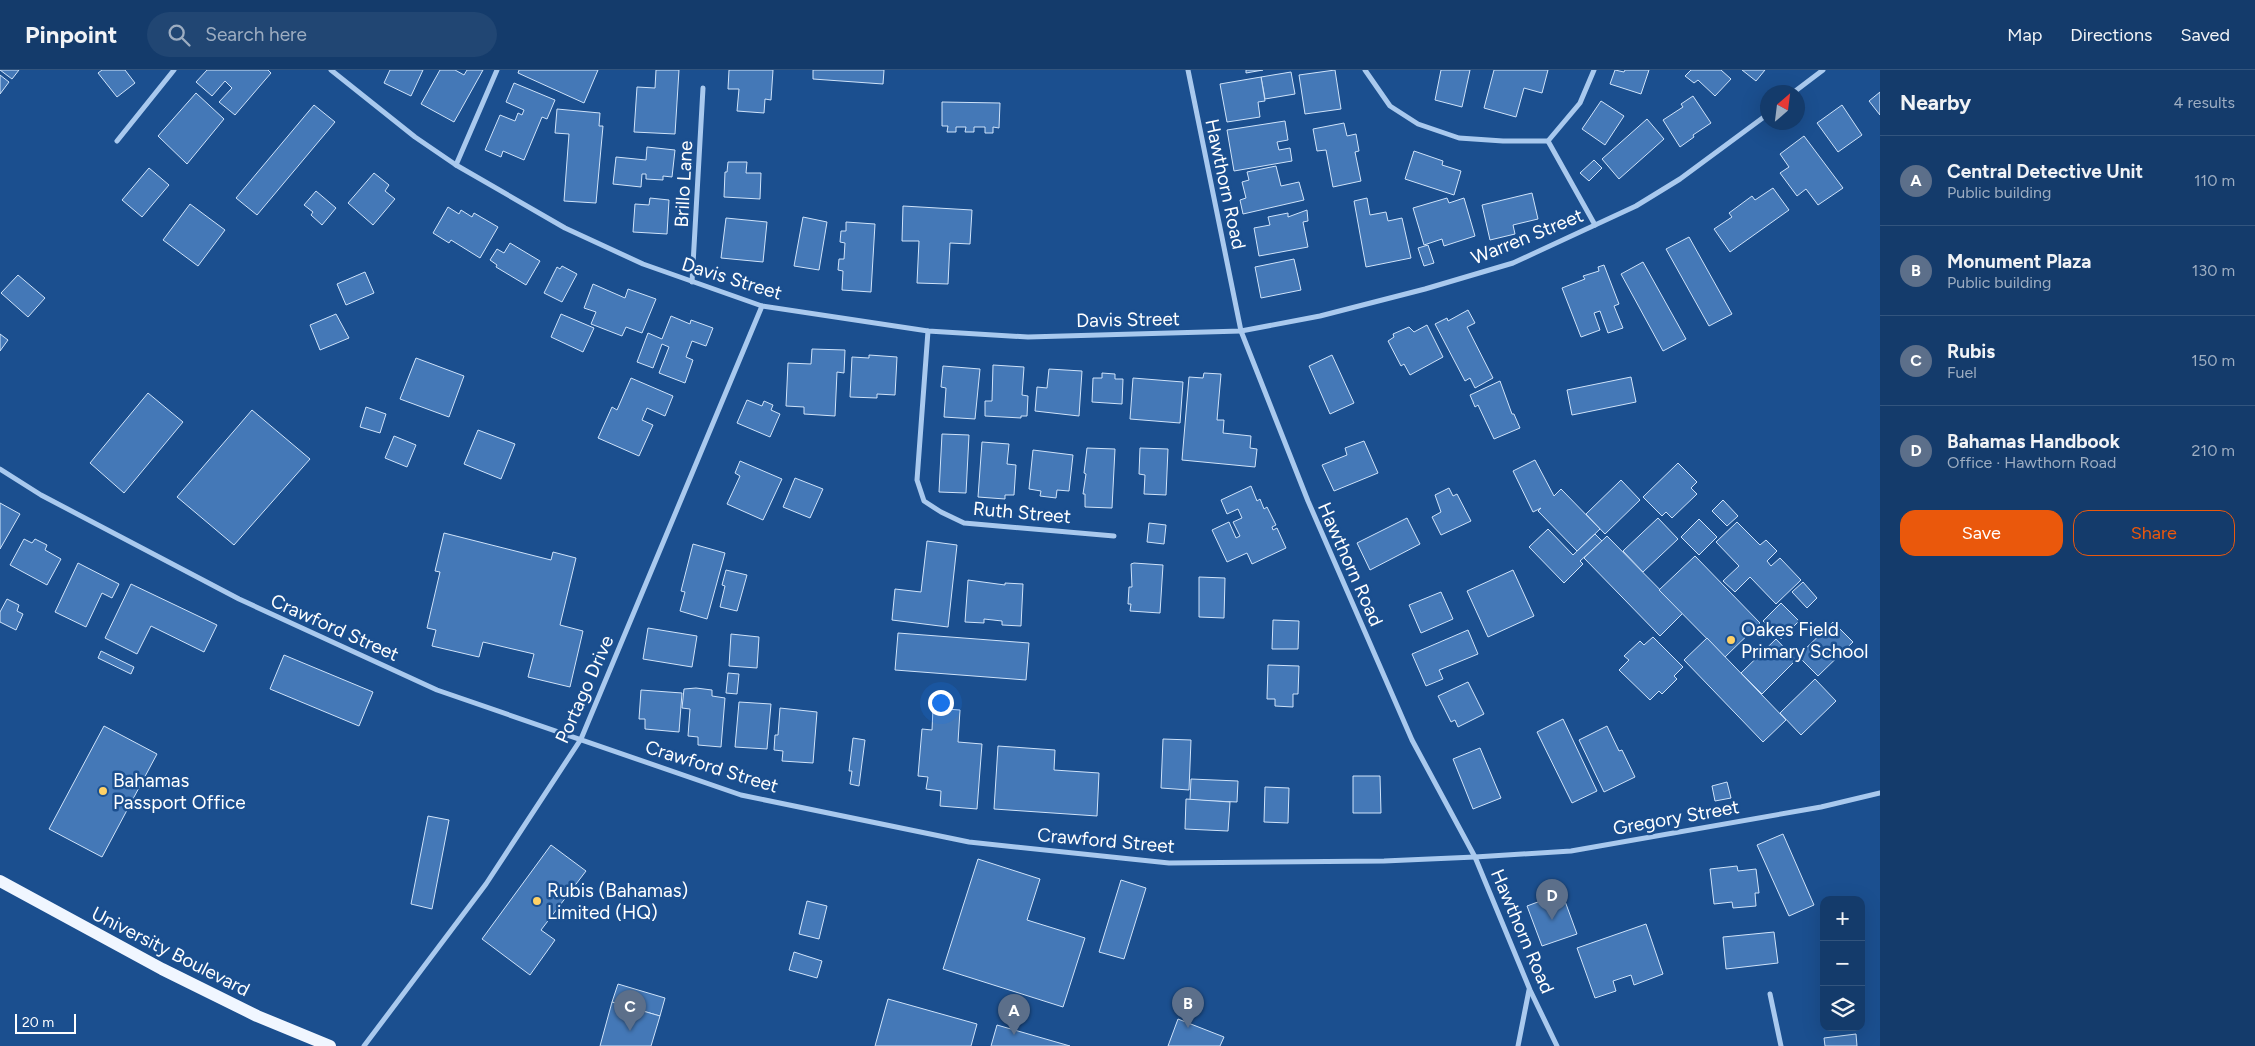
<!DOCTYPE html>
<meta charset="utf-8">
<style>
:root{--surface:#143b6b;--page:#214673;--text:#f1f3f6;--muted:#9dadc1;--line:#33557e;--accent:#ea580c}
body{margin:0;font-family:Figtree,sans-serif;background:var(--page);color:var(--text)}
.controls{position:absolute;right:15px;bottom:15px;display:grid;overflow:hidden;border-radius:10px;box-shadow:0 5px 20px #0002}
.controls button{width:45px;height:45px;display:grid;place-items:center;padding:0;border:0;border-bottom:1px solid var(--line);background:var(--surface);color:var(--text);font:25px sans-serif}
.compass{position:absolute;left:1760px;top:15px;width:45px;height:45px;border-radius:50%;background:var(--surface);box-shadow:0 5px 20px #0002;rotate:28deg}
.scale{position:absolute;left:15px;bottom:12px;width:61px;box-sizing:border-box;padding-left:5px;border:2px solid #fff;border-top:0;font-size:14px;line-height:18px;white-space:nowrap;color:#fff;-webkit-text-stroke:4px #1b4f8f;paint-order:stroke}
.you{position:absolute;left:940px;top:632px;width:18px;height:18px;margin:-12px;border:4px solid #fff;border-radius:50%;background:#1a73e8;box-shadow:0 0 0 8px #1a73e833}
.badge{display:grid;place-items:center;width:32px;height:32px;border-radius:50%;background:var(--accent);color:#fff;font-size:16px;font-weight:700}
.pin{position:absolute;translate:-50% -41px;filter:drop-shadow(0 1px 2px #0008)}
.pin::after{content:'';position:absolute;top:26px;width:18px;height:15px;background:inherit;clip-path:polygon(0 0,100% 0,50% 100%)}
.list{margin:0;padding:0;list-style:none}
h2{display:flex;justify-content:space-between;align-items:center;height:65px;margin:0;padding:0 20px;font-size:21px}
h2 small{font-size:16px;font-weight:400;color:var(--muted)}
.list li{display:grid;grid-template-columns:32px 1fr auto;gap:15px;align-items:center;box-sizing:border-box;height:90px;padding:0 20px;border-top:1px solid var(--line)}
.list b{display:block;font-size:19px;white-space:nowrap}
.list p{margin:0;font-size:16px;white-space:nowrap;color:var(--muted)}
.list em{font-size:16px;font-style:normal;color:var(--muted)}
.actions{display:flex;gap:10px;padding:15px 20px}
.actions a{flex:1;padding:11px 0;border:1px solid var(--accent);border-radius:15px;text-align:center;font-size:18px;color:var(--accent)}
.actions .main{background:var(--accent);color:#fff}
.icon{flex:none;width:28px;height:28px;fill:none;stroke:currentColor;stroke-width:2;stroke-linecap:round;stroke-linejoin:round}
.map{position:relative;flex:none;width:1880px;height:976px;overflow:hidden}
header{display:flex;align-items:center;gap:30px;box-sizing:border-box;height:70px;padding:0 25px;background:var(--surface);border-bottom:1px solid var(--line)}
header strong{font-size:24px}
nav{display:flex;gap:28px;margin-inline-start:auto;font-size:18px}
.search{width:350px;height:45px;background:var(--page);display:flex;align-items:center;gap:12px;box-sizing:border-box;padding:0 18px;border-radius:28px;color:var(--muted);font-size:19px}
main{display:flex}
aside{flex:1;background:var(--surface)}
.map>svg:first-child{display:block}
.building{fill:#4478b7;stroke:#cfe3fa}
.lines{fill:none;stroke-linecap:round;stroke-linejoin:round}
.minor{stroke:#a9c9ee;stroke-width:5}
.primary{stroke:#f0f6ff;stroke-width:12}
.poi-dot{fill:#ffd166;stroke:#1b4f8f;stroke-width:2}
.labels{text-anchor:middle;stroke-width:5;stroke-linejoin:round;paint-order:stroke}
.street-label{font-size:19px;fill:#fff;stroke:#1b4f8f}
.poi-label{font-size:19px;fill:#fff;stroke:#1b4f8f;text-anchor:start}
</style>
<header>
<strong>Pinpoint</strong>
<div class="search"><svg class="icon" aria-label="search" viewBox="0 0 24 24"><circle cx="10" cy="10" r="6"/><path d="M15 15l6 6"/></svg>Search here</div>
<nav><a>Map</a><a>Directions</a><a>Saved</a></nav>
</header>
<main>
<div class="map">
<svg width="1880" height="976" viewBox="0 0 1880 976">
<rect width="100%" height="100%" fill="#1b4f8f"/>
<g class="building">
<path d="M0,0H19L12,9Z"/>
<path d="M102,0H125L135,13L117,27L98,3Z"/>
<path d="M207,0H268L271,3L235,45L219,32L232,18L225,11L212,26L196,12Z"/>
<path d="M390,0H423L411,26L384,13Z"/>
<path d="M440,0H455L464,5L467,0H483L454,52L421,34Z"/>
<path d="M519,0H598L584,33L518,3Z"/>
<path d="M656,0H679L675,64L634,62L637,17L655,18Z"/>
<path d="M729,0H773L771,30L765,29L764,43L737,41L739,19H728Z"/>
<path d="M813,0H884L883,14L813,9Z"/>
<path d="M1246,0H1263L1246,3Z"/>
<path d="M1335,0L1341,39L1305,44L1299,5Z"/>
<path d="M1441,0H1470L1462,37L1435,30Z"/>
<path d="M1494,0H1548L1542,23L1524,18L1516,47L1484,38Z"/>
<path d="M1615,0L1624,2L1625,0H1649L1641,24L1610,14Z"/>
<path d="M1691,0H1721L1731,9L1715,26L1698,10L1694,13L1685,6Z"/>
<path d="M1742,0H1765L1756,11Z"/>
<path d="M1291,2L1295,24L1265,29L1261,7Z"/>
<path d="M0,5L9,12L0,24Z"/>
<path d="M1261,7L1265,31L1258,32L1260,47L1227,52L1220,14Z"/>
<path d="M514,13L555,30L547,49L542,47L524,90L503,81L501,87L485,80L500,45L515,51L518,43L522,45L524,40L506,32Z"/>
<path d="M1880,22V45L1869,31Z"/>
<path d="M196,23L224,49L187,94L158,66Z"/>
<path d="M1693,26L1711,53L1693,65L1694,67L1680,77L1663,50L1683,37L1681,34Z"/>
<path d="M1601,31L1624,46L1605,75L1582,59Z"/>
<path d="M942,32L1000,33L999,58L993,57V63H985V57H974V62H965L966,57H956V62H947L948,56H942Z"/>
<path d="M314,35L335,52L257,145L236,128Z"/>
<path d="M1842,35L1862,65L1838,82L1817,53Z"/>
<path d="M557,39L600,43L599,56H603L596,133L564,131L569,64L555,63Z"/>
<path d="M1647,49L1664,69L1619,109L1602,89Z"/>
<path d="M1285,51L1288,70L1277,72L1279,80L1290,78L1292,91L1234,101L1227,60Z"/>
<path d="M1344,53L1347,66L1356,64L1359,81L1355,82L1361,111L1333,117L1326,80L1317,81L1313,59Z"/>
<path d="M1804,66L1843,118L1818,135L1806,119L1797,126L1780,103L1789,97L1780,84Z"/>
<path d="M647,77L675,80L672,107L663,106V110L646,109V104H642L641,117L613,114L616,87L646,90Z"/>
<path d="M1414,81L1443,91L1442,95L1461,101L1454,125L1405,109Z"/>
<path d="M1594,90L1602,98L1589,111L1580,103Z"/>
<path d="M728,92H747L746,103H761L760,129L724,127L725,102H727Z"/>
<path d="M1276,96L1281,116L1299,112L1304,130L1243,144L1240,130L1246,128L1242,112L1249,110L1247,102Z"/>
<path d="M149,98L169,115L142,147L122,130Z"/>
<path d="M374,103L389,115L385,121L395,129L373,155L348,133Z"/>
<path d="M1773,118L1789,140L1730,182L1714,159L1732,147L1729,143L1752,126L1755,130Z"/>
<path d="M316,121L336,138L322,155L311,145L313,142L304,135Z"/>
<path d="M1532,123L1538,149L1513,155L1515,164L1490,170L1482,135Z"/>
<path d="M650,128L669,130L667,164L633,162L635,134L649,135Z"/>
<path d="M1367,128L1370,145L1386,142L1388,151L1402,148L1411,188L1366,197L1354,131Z"/>
<path d="M1447,128L1449,133L1464,128L1475,166L1444,176L1442,169L1424,175L1413,138Z"/>
<path d="M190,134L225,160L198,196L163,170Z"/>
<path d="M903,136L972,140L970,174L950,173L948,214L917,213L919,171H902Z"/>
<path d="M448,137L459,144L461,140L472,147L474,143L498,157L480,188L451,170L449,173L433,163Z"/>
<path d="M1307,140L1308,151L1303,152L1308,177L1259,186L1254,158L1270,155L1268,147L1288,143V147Z"/>
<path d="M803,147L827,152L819,200L794,196Z"/>
<path d="M726,148L767,152L763,192L721,188Z"/>
<path d="M846,152L875,154L871,222L842,220L843,201L838,200L839,189H844L845,173L840,172L841,161H846Z"/>
<path d="M1689,167L1732,244L1709,256L1666,179Z"/>
<path d="M510,173L540,191L526,215L496,197L497,195L490,190L497,179L504,183Z"/>
<path d="M1428,175L1434,193L1424,196L1418,178Z"/>
<path d="M1294,189L1301,220L1261,228L1255,197Z"/>
<path d="M1643,192L1686,269L1663,281L1621,204Z"/>
<path d="M1604,195L1619,234L1614,236L1623,258L1608,263L1600,241L1594,243L1600,260L1581,267L1562,218L1585,209L1583,206L1599,201L1598,197Z"/>
<path d="M562,196L577,204L562,232L544,223L557,197L560,199Z"/>
<path d="M365,202L374,223L346,235L337,214Z"/>
<path d="M18,205L45,228L28,247L1,223Z"/>
<path d="M593,214L625,228L628,219L656,229L642,263L626,257L622,266L591,254L596,242L584,238Z"/>
<path d="M1468,240L1475,253L1467,257L1493,308L1475,318L1470,308L1465,311L1435,254L1447,248L1448,251Z"/>
<path d="M336,244L349,268L320,280L310,255Z"/>
<path d="M561,244L594,258L583,282L551,267Z"/>
<path d="M671,246L690,254L691,250L713,258L706,276L692,271L686,287L693,290L685,313L659,303L669,277L662,274L653,298L637,292L648,263L662,269Z"/>
<path d="M1427,255L1443,287L1410,305L1404,294L1401,296L1388,271L1394,267L1393,264L1409,257L1414,262Z"/>
<path d="M0,264L8,270L0,281Z"/>
<path d="M812,279L845,280L844,303L837,302L835,346L804,344V337L786,336L788,293L811,294Z"/>
<path d="M869,285L897,287L895,325L877,324V328L850,327L852,287L869,288Z"/>
<path d="M1332,285L1354,333L1330,344L1309,296Z"/>
<path d="M416,288L464,306L449,347L400,329Z"/>
<path d="M993,295L1024,297L1022,325L1028,326L1027,346H1021V348L985,346V331H992Z"/>
<path d="M943,296L980,299L975,349L944,347L946,318L941,317Z"/>
<path d="M1049,299L1082,301L1079,346L1035,341L1037,317L1047,318Z"/>
<path d="M1102,303L1115,304V309H1123L1122,334L1092,332L1093,308H1102Z"/>
<path d="M1204,303L1221,304L1217,350H1224L1223,363L1251,366L1250,378L1257,379L1255,397L1182,390L1189,307L1203,308Z"/>
<path d="M1631,307L1636,332L1572,345L1567,320Z"/>
<path d="M631,308L673,326L665,346L647,338L642,350L653,355L639,386L598,368L612,337L617,340Z"/>
<path d="M1133,308L1183,312L1180,353L1130,349Z"/>
<path d="M1500,311L1512,344H1514L1520,358L1494,369L1478,335L1475,337L1470,325Z"/>
<path d="M148,323L183,352L124,423L90,393Z"/>
<path d="M747,330L762,336L764,331L773,335L771,340L780,344L770,367L737,353Z"/>
<path d="M366,337L386,344L380,363L360,357Z"/>
<path d="M252,340L310,389L234,475L177,427Z"/>
<path d="M478,360L515,374L501,409L464,394Z"/>
<path d="M942,364L969,365L966,423L939,422Z"/>
<path d="M394,366L416,375L407,397L385,388Z"/>
<path d="M1364,371L1378,403L1334,421L1322,395L1347,385L1345,378Z"/>
<path d="M982,372L1009,374L1007,394L1016,395L1014,425H1005V429L978,427Z"/>
<path d="M1087,378L1115,379L1112,438L1085,437V424H1083L1086,404L1084,403Z"/>
<path d="M1140,378L1168,379L1166,425L1144,424L1145,405L1139,404Z"/>
<path d="M1033,380L1073,385L1069,421L1057,420L1056,428L1040,426L1041,421L1029,419Z"/>
<path d="M1535,390L1554,426L1561,419L1600,459L1577,481L1538,441L1541,438L1533,442L1513,401Z"/>
<path d="M740,391L782,409L763,450L727,434L740,406L735,403Z"/>
<path d="M1678,393L1697,412L1691,418L1697,424L1672,448L1666,442L1662,446L1643,427Z"/>
<path d="M795,408L823,419L810,448L783,437Z"/>
<path d="M1621,410L1640,430L1605,464L1586,444Z"/>
<path d="M1251,416L1257,431L1260,429L1264,439L1267,437L1276,455L1272,457L1273,460L1277,458L1286,478L1252,494L1247,483L1227,492L1212,460L1229,452L1236,468L1240,466L1233,452L1242,448L1238,439L1227,444L1221,430Z"/>
<path d="M1449,418L1453,426L1457,424L1471,451L1441,465L1432,447L1441,442L1435,425Z"/>
<path d="M1723,430L1738,446L1727,456L1712,441Z"/>
<path d="M0,433L20,444L0,479Z"/>
<path d="M1407,448L1420,474L1370,500L1357,473Z"/>
<path d="M1658,448L1678,469L1643,502L1623,481Z"/>
<path d="M1699,449L1717,467L1699,485L1681,467Z"/>
<path d="M1737,452L1760,475L1766,470L1777,481L1767,491L1771,496L1780,488L1801,510L1776,534L1750,507L1735,522L1723,511L1739,496L1716,472Z"/>
<path d="M1149,453L1166,455L1164,474L1147,472Z"/>
<path d="M1548,459L1573,485L1595,464L1602,471L1580,491L1583,494L1564,513L1529,477Z"/>
<path d="M444,463L551,490L553,482L576,488L560,555L583,561L570,617L528,607L534,584L483,572L479,587L432,576L436,560L427,558L440,502L435,501Z"/>
<path d="M1607,466L1683,543L1660,566L1584,488Z"/>
<path d="M24,469L32,473L35,469L47,475L45,480L61,489L47,515L10,495Z"/>
<path d="M927,471L957,475L948,557L892,550L895,519L921,522Z"/>
<path d="M693,474L725,483L707,549L680,541L685,522L681,521Z"/>
<path d="M1695,486L1760,553L1725,587L1659,520Z"/>
<path d="M78,493L119,514L112,528L102,523L86,557L55,542Z"/>
<path d="M1134,493L1163,495L1160,543L1130,541L1131,534H1128L1129,517H1132L1131,494Z"/>
<path d="M726,500L747,505L737,541L720,537L725,516L722,515Z"/>
<path d="M1513,500L1534,546L1488,567L1467,521Z"/>
<path d="M1199,507L1225,508L1224,548L1199,547Z"/>
<path d="M968,510L1005,515V513L1023,514L1021,556L1002,555V551L984,549V553L965,552Z"/>
<path d="M1803,512L1817,528L1807,538L1792,522Z"/>
<path d="M131,514L217,555L204,582L151,556L137,584L105,568Z"/>
<path d="M1441,522L1453,549L1421,563L1409,535Z"/>
<path d="M7,529L19,535L17,541L23,544L16,560L0,552V542Z"/>
<path d="M1781,533L1799,551L1781,569L1763,551Z"/>
<path d="M1273,550L1299,551L1298,579H1272Z"/>
<path d="M1833,552L1853,572L1818,606L1798,586Z"/>
<path d="M648,558L697,566L692,597L643,589Z"/>
<path d="M1468,560L1478,584L1439,600L1443,609L1426,616L1412,584Z"/>
<path d="M898,563L1029,573L1026,610L895,600Z"/>
<path d="M731,564L759,567L757,598L729,596Z"/>
<path d="M1653,567L1683,597L1674,606L1677,609L1662,624L1659,621L1650,630L1619,600L1629,590L1624,586L1640,571L1644,575Z"/>
<path d="M1707,568L1786,650L1763,672L1684,590Z"/>
<path d="M1776,569L1796,590L1762,624L1741,603Z"/>
<path d="M101,581L134,597L131,604L98,588Z"/>
<path d="M284,585L373,622L359,656L270,619Z"/>
<path d="M1268,595L1299,596L1298,624H1293V637L1275,636V629H1267Z"/>
<path d="M728,603L739,604L737,624L726,623Z"/>
<path d="M1815,609L1836,631L1801,665L1780,643Z"/>
<path d="M1468,612L1484,644L1458,657L1455,650L1451,652L1438,626Z"/>
<path d="M696,618L712,620V626L725,628L721,677L698,675V667L688,666L690,639L682,638L684,619Z"/>
<path d="M641,620L682,623L679,662L645,659V649H639Z"/>
<path d="M739,632L771,634L767,679L735,677Z"/>
<path d="M780,638L817,642L813,693L782,691L783,681L774,680L775,665H778Z"/>
<path d="M933,638L960,640L958,672L982,674L977,739L940,736L941,721L926,719L928,707L918,706L922,659L932,660Z"/>
<path d="M1563,649L1597,721L1572,733L1537,662Z"/>
<path d="M104,656L157,684L102,787L49,759Z"/>
<path d="M1607,656L1619,681L1622,680L1635,707L1604,722L1579,670Z"/>
<path d="M853,668L865,670L859,716L850,714L852,701H849Z"/>
<path d="M1163,669L1191,670L1189,720L1161,718Z"/>
<path d="M998,676L1055,680L1054,700L1099,703L1097,746L994,739Z"/>
<path d="M1480,678L1501,728L1473,739L1453,689Z"/>
<path d="M1353,706H1380L1381,743H1353Z"/>
<path d="M1191,709L1238,711L1237,732L1190,730Z"/>
<path d="M1727,712L1731,728L1715,731L1712,716Z"/>
<path d="M1265,717L1289,718L1288,753L1264,752Z"/>
<path d="M1186,729L1230,732L1228,761L1185,759Z"/>
<path d="M428,746L449,750L432,839L411,834Z"/>
<path d="M1783,764L1814,835L1789,846L1757,775Z"/>
<path d="M551,775L586,801L541,860L555,870L530,905L482,869Z"/>
<path d="M978,789L1040,809L1027,850L1085,868L1063,937L943,899Z"/>
<path d="M1737,796L1738,801L1756,799L1759,823H1755L1756,836L1733,838L1732,832L1714,834L1710,799Z"/>
<path d="M1121,810L1146,818L1124,889L1099,882Z"/>
<path d="M1562,823L1577,864L1542,876L1527,836Z"/>
<path d="M807,831L827,836L819,869L799,864Z"/>
<path d="M1646,854L1663,904L1634,915L1631,905L1613,911L1616,921L1595,928L1577,878Z"/>
<path d="M1774,862L1778,893L1726,899L1723,867Z"/>
<path d="M794,882L822,891L817,908L789,900Z"/>
<path d="M618,914L665,928L660,946L612,932Z"/>
<path d="M888,929L977,954L971,976H875Z"/>
<path d="M612,932L660,946L651,976H600Z"/>
<path d="M1178,949L1224,967L1220,976H1168Z"/>
<path d="M997,955L1070,976H991Z"/>
<path d="M1856,964L1857,976H1825L1824,968Z"/>
</g>
<g class="lines">
<g class="minor">
<path d="M331,0L415,67L456,95L565,158L643,194L762,236L928,261L1028,267L1241,261L1320,246L1425,219L1513,193L1636,136L1680,109L1768,44"/>
<path d="M1188,0L1241,261L1308,431L1412,670L1475,787L1530,920L1557,976"/>
<path d="M1365,0L1390,36L1418,54L1459,68L1503,71H1548L1580,33L1594,0"/>
<path d="M1794,22L1823,0"/>
<path d="M117,71L174,0"/>
<path d="M1548,71L1595,155"/>
<path d="M456,95L497,0"/>
<path d="M692,212L703,18"/>
<path d="M928,261L917,410L924,431L941,442L964,453L1114,466"/>
<path d="M0,399L41,425L239,529L437,620L741,725L969,772L1169,793L1384,791L1475,787L1571,781L1821,737L1880,723"/>
<path d="M1770,924L1781,976"/>
<path d="M364,976L486,814L581,669L762,236"/>
<path d="M1518,976L1529,920"/>
</g>
<path class="primary" d="M0,811L162,899L257,946L330,976"/>
</g>
<g class="poi-dot">
<circle cx="1731" cy="570" r="5"/>
<circle cx="103" cy="721" r="5"/>
<circle cx="537" cy="831" r="5"/>
</g>
<g class="labels">
<g class="street-label">
<text transform="translate(683 114) rotate(-87)" y="7">Brillo Lane</text>
<text transform="translate(1226 114) rotate(78)" y="7">Hawthorn Road</text>
<text transform="translate(1527 166) rotate(-22)" y="7">Warren Street</text>
<text transform="translate(732 208) rotate(17)" y="7">Davis Street</text>
<text transform="translate(1128 249) rotate(-1)" y="7">Davis Street</text>
<text transform="translate(1022 442) rotate(5)" y="7">Ruth Street</text>
<text transform="translate(1351 494) rotate(66)" y="7">Hawthorn Road</text>
<text transform="translate(335 557) rotate(24)" y="7">Crawford Street</text>
<text transform="translate(584 619) rotate(-66)" y="7">Portago Drive</text>
<text transform="translate(712 696) rotate(17)" y="7">Crawford Street</text>
<text transform="translate(1676 747) rotate(-10)" y="7">Gregory Street</text>
<text transform="translate(1106 770) rotate(5)" y="7">Crawford Street</text>
<text transform="translate(1523 861) rotate(67)" y="7">Hawthorn Road</text>
<text transform="translate(171 881) rotate(27)" y="7">University Boulevard</text>
</g>
<g class="poi-label">
<text x="1741" y="566">Oakes Field<tspan x="1741" dy="22">Primary School</tspan></text>
<text x="113" y="717">Bahamas<tspan x="113" dy="22">Passport Office</tspan></text>
<text x="547" y="827">Rubis (Bahamas)<tspan x="547" dy="22">Limited (HQ)</tspan></text>
</g>
</g>
</svg>
<div class="controls">
<button>+</button>
<button>−</button>
<button><svg class="icon" aria-label="layers" viewBox="0 0 24 24"><path d="M12 4l9 5-9 5-9-5zM3 14l9 5 9-5"/></svg></button>
</div>
<svg class="compass" viewBox="-18 -18 36 36"><path d="M0-13l5 13h-10z" fill="#e53935"/><path d="M0 13l5-13h-10z" fill="#9dadc1"/></svg>
<div class="scale">20 m</div>
<div class="you"></div>
<div class="pin badge" style="left:1014px;top:965px;background:#5c6f8a">A</div>
<div class="pin badge" style="left:1188px;top:958px;background:#5c6f8a">B</div>
<div class="pin badge" style="left:630px;top:961px;background:#5c6f8a">C</div>
<div class="pin badge" style="left:1552px;top:850px;background:#5c6f8a">D</div>
</div>
<aside>
<h2>Nearby<small>4 results</small></h2>
<ul class="list">
<li><span class="badge" style="background:#5c6f8a">A</span><div><b>Central Detective Unit</b><p>Public building</p></div><em>110 m</em></li>
<li><span class="badge" style="background:#5c6f8a">B</span><div><b>Monument Plaza</b><p>Public building</p></div><em>130 m</em></li>
<li><span class="badge" style="background:#5c6f8a">C</span><div><b>Rubis</b><p>Fuel</p></div><em>150 m</em></li>
<li><span class="badge" style="background:#5c6f8a">D</span><div><b>Bahamas Handbook</b><p>Office · Hawthorn Road</p></div><em>210 m</em></li>
</ul>
<div class="actions"><a class="main">Save</a><a>Share</a></div>
</aside>
</main>
